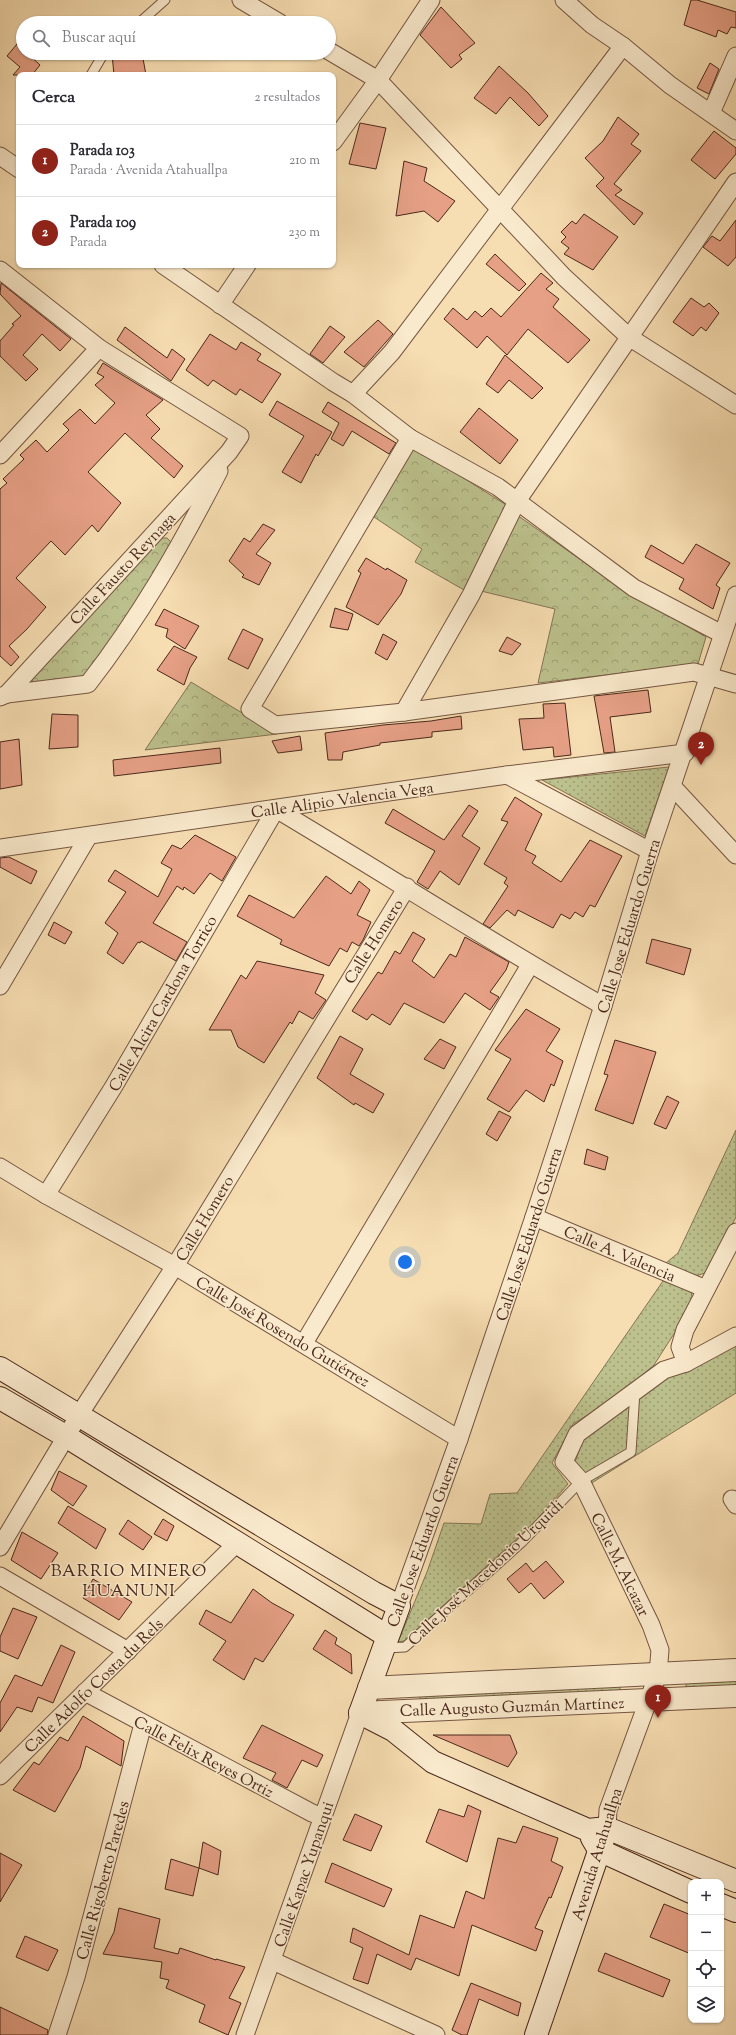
<!DOCTYPE html>
<html lang="es">
<meta charset="utf-8">
<style>
:root{--surface:#fff;--page:#f7f7f7;--text:#2b2b33;--muted:#7c7c81;--line:#e1e1e2;--accent:#8f2418}
body{margin:0;font-family:"Sorts Mill Goudy",serif;background:var(--page);color:var(--text)}
.controls{position:absolute;right:12px;bottom:12px;display:grid;overflow:hidden;border-radius:8px;box-shadow:0 1px 3px #0004}
.controls button{width:36px;height:36px;display:grid;place-items:center;padding:0;border:0;border-bottom:1px solid var(--line);background:var(--surface);color:var(--text);font:20px sans-serif}
.you{position:absolute;left:405px;top:1262px;width:14px;height:14px;margin:-10px;border:3px solid #fff;border-radius:50%;background:#1a73e8;box-shadow:0 0 0 6px #1a73e833}
.badge{display:grid;place-items:center;width:26px;height:26px;border-radius:50%;background:var(--accent);color:#fff;font-size:13px;font-weight:700}
.pin{position:absolute;translate:-50% -33px;filter:drop-shadow(0 1px 2px #0008)}
.pin::after{content:'';position:absolute;top:21px;width:14px;height:12px;background:inherit;clip-path:polygon(0 0,100% 0,50% 100%)}
.list{margin:0;padding:0;list-style:none}
h2{display:flex;justify-content:space-between;align-items:center;height:52px;margin:0;padding:0 16px;font-size:17px}
h2 small{font-size:13px;font-weight:400;color:var(--muted)}
.list li{display:grid;grid-template-columns:26px 1fr auto;gap:12px;align-items:center;box-sizing:border-box;height:72px;padding:0 16px;border-top:1px solid var(--line)}
.list b{display:block;font-size:15px;white-space:nowrap}
.list p{margin:0;font-size:13px;white-space:nowrap;color:var(--muted)}
.list em{font-size:13px;font-style:normal;color:var(--muted)}
.icon{flex:none;width:22px;height:22px;fill:none;stroke:currentColor;stroke-width:2;stroke-linecap:round;stroke-linejoin:round}
.map{position:relative;flex:none;width:736px;height:2035px;overflow:hidden}
.search{position:absolute;background:var(--surface);box-shadow:0 1px 3px #0004;left:16px;top:16px;width:320px;height:44px;display:flex;align-items:center;gap:10px;box-sizing:border-box;padding:0 14px;border-radius:22px;color:var(--muted);font-size:15px}
.panel{position:absolute;background:var(--surface);box-shadow:0 1px 3px #0004;left:16px;top:72px;width:320px;height:196px;border-radius:8px}
.map>svg:first-child{display:block}
.grass{fill:url(#grass-dots);stroke:#837454}
.park{fill:url(#park-crowns);stroke:#837454}
.building{fill:#e6a086;stroke:#4a281b}
.lines{fill:none;stroke-linecap:round;stroke-linejoin:round}
.service-casing{stroke:#755641;stroke-width:11}
.minor-casing{stroke:#755641;stroke-width:19}
.tertiary-casing{stroke:#755641;stroke-width:24}
.secondary-casing{stroke:#4a281b;stroke-width:24}
.service{stroke:#faeacd;stroke-width:9}
.minor{stroke:#faeacd;stroke-width:17}
.tertiary{stroke:#faeacd;stroke-width:22}
.secondary{stroke:#faeacd;stroke-width:22}
.labels{text-anchor:middle;stroke-width:3;stroke-linejoin:round;paint-order:stroke}
.street-label{font-size:16px;fill:#4a281b;stroke:#faeacd}
.neighbourhood-label{font-size:17px;letter-spacing:1px;fill:#4a281b;stroke:#faeacd}
</style>
<div class="map">
<svg width="736" height="2035" viewBox="0 0 736 2035">
<defs>
<pattern id="grass-dots" width="8" height="8" patternUnits="userSpaceOnUse"><rect width="8" height="8" fill="#bcc18d"/><path d="M2 2h.1M6 6h.1" fill="none" stroke="#9b9d72" stroke-width="1.8" stroke-linecap="round"/></pattern>
<pattern id="park-crowns" width="20" height="18" patternUnits="userSpaceOnUse"><rect width="20" height="18" fill="#bcc18d"/><path d="M2 6a3 3 0 1 1 6 0M12 15a3 3 0 1 1 6 0" fill="none" stroke="#9b9d72"/></pattern>
</defs>
<rect width="100%" height="100%" fill="#f7deb2"/>
<filter id="stains"><feTurbulence type="fractalNoise" baseFrequency=".005" numOctaves="4"/><feColorMatrix values="0 0 0 0 .2 0 0 0 0 .09 0 0 0 0 .02 0 0 0 .5 -.17"/></filter>
<radialGradient id="worn" r=".72"><stop offset=".6" stop-color="#630" stop-opacity="0"/><stop offset="1" stop-color="#630" stop-opacity=".3"/></radialGradient>
<g class="grass">
<path d="M669,767L645,836L542,780Z"/>
<path d="M736,1130V1217L708,1272L696,1276L666,1263L678,1253Z"/>
<path d="M663,1281L691,1291L693,1304L654,1365L615,1398L573,1424L552,1463L568,1484L532,1525L404,1641L398,1642L427,1572L444,1523L481,1524L490,1494L517,1493Z"/>
<path d="M736,1344V1393L590,1484L575,1462L584,1437L671,1375Z"/>
<path d="M736,1679V1685L686,1688V1682Z"/>
<path d="M620,1684V1691L420,1700V1694Z"/>
</g>
<g class="park">
<path d="M411,445L508,506L464,590L415,562L422,549L371,515Z"/>
<path d="M517,515L621,588L706,637L698,664L538,683L555,609L481,591Z"/>
<path d="M160,538H167L171,542V550L103,658L82,678L36,686L32,682L33,677Z"/>
<path d="M191,682L277,734L145,750Z"/>
</g>
<g class="building">
<path d="M691,0H697L736,12V28L731,27L727,34L718,30L716,37L684,25Z"/>
<path d="M441,7L475,43L459,55L462,59L451,68L420,35Z"/>
<path d="M17,44L23,49V53H27L40,65L32,75H13L20,67L7,56Z"/>
<path d="M142,53L146,75H114L112,54Z"/>
<path d="M710,63L719,69L709,94L697,88Z"/>
<path d="M499,66L528,93L548,116L539,126L510,97L496,114L474,98Z"/>
<path d="M618,117L639,134L631,144L641,151L614,184L622,190L615,195L643,213L634,225L596,186L604,178L585,158L603,141Z"/>
<path d="M360,123L386,128L376,169L349,164Z"/>
<path d="M714,131L736,148V154L715,179L691,160Z"/>
<path d="M404,161L427,168L424,181L455,201L438,222L424,211L396,216Z"/>
<path d="M584,214L618,237L593,270L564,254L569,248L561,242L566,237L561,232L572,221L576,224Z"/>
<path d="M736,220V257L728,266L703,247L712,236L720,241Z"/>
<path d="M495,254L526,284L519,291L486,264Z"/>
<path d="M541,273L553,283L546,289L559,299L553,307L590,340L568,363L528,329L507,355L487,336L477,348L444,319L453,308L467,320L475,311L482,317L491,308L501,317Z"/>
<path d="M1,283L71,339L60,351L42,334L23,355L38,369L26,381L0,356V341L14,325L12,324L21,316L0,294Z"/>
<path d="M691,298L704,307L709,303L719,313L706,331L701,327L693,336L673,322Z"/>
<path d="M378,320L393,334L364,367L344,352Z"/>
<path d="M330,326L345,337L323,363L310,354Z"/>
<path d="M125,327L167,358L172,349L185,359L171,381L117,340Z"/>
<path d="M210,334L236,350L241,342L261,354L257,360L281,374L262,403L240,389L236,395L213,380L208,386L186,370Z"/>
<path d="M505,355L543,388L532,399L509,380L498,393L486,384Z"/>
<path d="M103,363L163,400L146,415L160,429L151,438L183,466L174,478L125,433L88,472L121,503L98,532L92,525L65,555L51,541L16,578L46,607L27,629L9,646L19,657L11,666L0,656V489L7,483L3,479L24,459L20,455L36,440L47,452L69,430L63,424L80,409L95,424L115,403L95,385L104,377L97,373Z"/>
<path d="M277,401L332,432L318,456L316,454L301,483L282,472L304,436L269,415Z"/>
<path d="M328,402L396,443L389,454L352,431L343,446L331,439L339,423L322,412Z"/>
<path d="M479,408L518,440L500,464L460,432Z"/>
<path d="M263,524L275,530L256,554L271,563L259,585L242,577L244,575L229,561L244,538L250,542Z"/>
<path d="M696,544L730,563L716,585L720,588L713,609L679,589L684,579L645,557L651,545L683,564Z"/>
<path d="M366,558L386,570L387,568L407,580L401,594L378,625L346,607L361,573L358,571Z"/>
<path d="M335,608L353,614L348,630L330,627Z"/>
<path d="M164,609L199,626L185,649L166,637L168,629L155,625Z"/>
<path d="M243,629L263,639L248,669L228,659Z"/>
<path d="M383,634L397,642L387,660L375,653Z"/>
<path d="M507,637L521,644L512,655L499,651Z"/>
<path d="M174,646L197,657L190,668L184,685L157,670Z"/>
<path d="M648,690L651,712L610,717L615,752L604,753L594,696Z"/>
<path d="M565,703L571,755L554,757L553,747L523,750L519,719L544,718L543,704Z"/>
<path d="M52,714L78,715V747L49,749Z"/>
<path d="M461,716L462,729L432,732V737L380,743V745L343,752L342,760H328L325,733L383,725L431,721Z"/>
<path d="M300,736L302,750L278,753L272,741Z"/>
<path d="M19,739L22,785L0,789V742Z"/>
<path d="M220,748L221,763L114,776L113,760Z"/>
<path d="M515,797L542,814L525,850L536,856L532,863L561,882L590,840L622,856L595,907L590,905L583,917L575,912L570,919L561,914L553,928L518,910L515,916L507,910L490,928L483,924L508,886L504,883L507,878L484,864L508,822L501,820Z"/>
<path d="M469,805L478,811L462,836L480,848L459,885L440,871L428,889L417,882L435,851L385,823L393,809L444,840Z"/>
<path d="M195,835L236,857L222,881L210,873L194,894L184,887L183,890L177,886L153,923L187,942L176,961L141,941L140,943L138,942L123,964L107,953L118,933L105,923L126,892L108,881L115,870L158,897L172,869L161,863L172,845L181,849Z"/>
<path d="M9,857L37,871L31,884L0,867V858Z"/>
<path d="M326,876L351,894L359,881L370,890L357,915L371,922L363,940L359,946L352,942L347,952L340,948L329,966L280,944L282,940L237,916L249,895L294,918Z"/>
<path d="M54,922L72,932L65,944L48,935Z"/>
<path d="M413,932L425,939L412,961L434,978L450,954L456,957L465,937L509,962L506,970L490,992L499,997L490,1010L465,993L444,1023L404,1003L390,1025L372,1014L367,1020L352,1011L378,972L382,974L395,951L400,954Z"/>
<path d="M652,939L691,949L684,975L646,963Z"/>
<path d="M257,961L324,975L315,993L326,1000L313,1019L299,1011L292,1024L290,1022L264,1063L238,1047L231,1030H209L241,975L246,979Z"/>
<path d="M526,1009L560,1029L546,1051L563,1061L554,1086L551,1084L544,1102L526,1090L509,1112L487,1099L511,1059L495,1050Z"/>
<path d="M340,1036L363,1049L350,1074L384,1094L373,1113L355,1103L354,1105L317,1078Z"/>
<path d="M440,1039L456,1047L444,1069L424,1059Z"/>
<path d="M615,1040L656,1052L633,1124L595,1110L608,1075L604,1074Z"/>
<path d="M667,1096L679,1102L666,1129L654,1124Z"/>
<path d="M499,1111L511,1117L497,1141L486,1134Z"/>
<path d="M587,1149L608,1157L605,1170L584,1164Z"/>
<path d="M59,1471L87,1486L73,1506L51,1490Z"/>
<path d="M68,1506L106,1529L96,1549L58,1523Z"/>
<path d="M163,1519L174,1526L167,1541L154,1534Z"/>
<path d="M128,1520L152,1537L143,1550L119,1534Z"/>
<path d="M22,1532L58,1553L41,1579L11,1560Z"/>
<path d="M546,1561L564,1582L544,1599L531,1583L519,1593L507,1579L526,1563L533,1572Z"/>
<path d="M93,1579L132,1602L119,1620L83,1598Z"/>
<path d="M253,1589L272,1603L294,1615L263,1662L255,1658L244,1680L213,1660L226,1641L199,1624L206,1610L231,1623Z"/>
<path d="M13,1608L37,1617L18,1659L0,1651V1637Z"/>
<path d="M325,1630L337,1638L335,1644L351,1654L352,1674L313,1649Z"/>
<path d="M61,1645L75,1652L53,1703L38,1697L32,1712L17,1707L0,1732V1703L15,1675L42,1686Z"/>
<path d="M83,1716L124,1741L121,1766L86,1746L80,1768L55,1812L13,1790L34,1762L39,1765L60,1737L68,1741Z"/>
<path d="M262,1725L323,1755L317,1767L302,1760L287,1788L272,1780L276,1773L243,1758Z"/>
<path d="M433,1735H510L517,1753L508,1767Z"/>
<path d="M468,1805L481,1811L467,1862L426,1842L439,1809L464,1817Z"/>
<path d="M355,1814L382,1826L371,1851L343,1840Z"/>
<path d="M523,1826L558,1838L551,1861L563,1867L551,1898L549,1897L535,1928L543,1931L536,1951L472,1925L459,1976L416,1958L411,1970L377,1954L368,1984L353,1979L363,1948L350,1942L353,1928L409,1955L420,1915L454,1928L466,1891L484,1899L498,1838L516,1843Z"/>
<path d="M203,1842L221,1851L218,1875L199,1868Z"/>
<path d="M0,1853L22,1865L0,1902Z"/>
<path d="M171,1859L199,1868L193,1896L165,1889Z"/>
<path d="M332,1863L392,1889L384,1907L325,1882Z"/>
<path d="M664,1904L691,1915V1954L650,1937Z"/>
<path d="M119,1908L160,1919L154,1948L178,1954L180,1948L216,1960V1959L245,1967L229,1998L241,2003L228,2035L199,2022L205,2005L166,1988L169,1980L160,1978L162,1962L103,1954L114,1932Z"/>
<path d="M25,1936L58,1950L48,1971L16,1957Z"/>
<path d="M605,1953L670,1980L663,1997L598,1971Z"/>
<path d="M471,1983L521,2003L518,2016L479,1999L467,2035H462L452,2030Z"/>
<path d="M0,2007L48,2030L47,2035H0Z"/>
</g>
<g class="lines">
<g class="service-casing">
<g id="service">
<path d="M139,23L165,0"/>
<path d="M91,75L104,53"/>
<path d="M385,1648L405,1647L522,1542L581,1481L631,1452L635,1391"/>
</g>
</g>
<g class="minor-casing">
<g id="minor">
<path d="M241,0L280,23"/>
<path d="M564,0L592,25L623,46L670,85L736,131"/>
<path d="M329,51L378,80L564,277L629,337L736,405"/>
<path d="M711,113L736,56"/>
<path d="M333,142L378,80L431,0"/>
<path d="M0,156L19,169"/>
<path d="M163,265L333,382L353,394L410,438L498,487L634,588L722,634"/>
<path d="M0,270L99,348L240,436L229,452L7,694L0,697"/>
<path d="M220,305L247,265"/>
<path d="M353,394L392,352L623,46"/>
<path d="M410,438L250,709L275,725L404,712L694,672L736,684"/>
<path d="M0,455L99,348"/>
<path d="M7,694L88,684C140,617 180,547 219,471"/>
<path d="M404,712L471,595L517,501L736,182"/>
<path d="M507,775L650,851"/>
<path d="M673,787L736,855"/>
<path d="M276,809C385,874 492,943 603,1006"/>
<path d="M0,848L507,775L685,753"/>
<path d="M0,986L88,837"/>
<path d="M0,1167L46,1195L175,1266L459,1439"/>
<path d="M46,1195L114,1086L276,809"/>
<path d="M534,1217L706,1289"/>
<path d="M304,1343L530,965"/>
<path d="M686,1363L680,1347L685,1330L736,1232"/>
<path d="M732,1499L736,1505"/>
<path d="M0,1547L79,1415L175,1266L407,887"/>
<path d="M0,1576L128,1651"/>
<path d="M399,1606L459,1439L534,1217L603,1006L650,851L736,595"/>
<path d="M85,1692L312,1813L323,1817"/>
<path d="M0,1776L237,1543"/>
<path d="M607,1828L608,1810L658,1674L660,1650L651,1625L581,1481L564,1462L577,1434L664,1370L686,1363L736,1336"/>
<path d="M273,1961L436,2035"/>
<path d="M57,2035L76,1977L143,1724"/>
<path d="M245,2035L360,1713"/>
</g>
</g>
<g class="tertiary-casing">
<g id="tertiary">
<path d="M369,1688L736,1670"/>
<path d="M360,1713L736,1696"/>
</g>
</g>
<g class="secondary-casing">
<g id="secondary">
<path d="M0,1368L374,1593L399,1606L360,1713L393,1730L433,1762L588,1830L607,1828L736,1881"/>
<path d="M0,1398L67,1437L387,1636"/>
<path d="M592,1838L599,1850L691,1892"/>
<path d="M721,1905L736,1911"/>
<path d="M536,2035L607,1828"/>
</g>
</g>
<use href="#service" class="service"/>
<use href="#minor" class="minor"/>
<use href="#tertiary" class="tertiary"/>
<use href="#secondary" class="secondary"/>
</g>
<g class="labels">
<g class="street-label">
<text transform="translate(122 568) rotate(-47)" y="6">Calle Fausto Reynaga</text>
<text transform="translate(342 799) rotate(-8)" y="6">Calle Alipio Valencia Vega</text>
<text transform="translate(628 926) rotate(-73)" y="6">Calle Jose Eduardo Guerra</text>
<text transform="translate(373 941) rotate(-58)" y="6">Calle Homero</text>
<text transform="translate(162 1003) rotate(-60)" y="6">Calle Alcira Cardona Torrico</text>
<text transform="translate(204 1218) rotate(-59)" y="6">Calle Homero</text>
<text transform="translate(528 1234) rotate(-72)" y="6">Calle Jose Eduardo Guerra</text>
<text transform="translate(620 1253) rotate(23)" y="6">Calle A. Valencia</text>
<text transform="translate(283 1331) rotate(31)" y="6">Calle José Rosendo Gutiérrez</text>
<text transform="translate(422 1541) rotate(-70)" y="6">Calle Jose Eduardo Guerra</text>
<text transform="translate(621 1564) rotate(64)" y="6">Calle M. Alcazar</text>
<text transform="translate(485 1572) rotate(-43)" y="6">Calle José Macedonio Urquidi</text>
<text transform="translate(93 1685) rotate(-44)" y="6">Calle Adolfo Costa du Rels</text>
<text transform="translate(512 1706) rotate(-2)" y="6">Calle Augusto Guzmán Martínez</text>
<text transform="translate(204 1756) rotate(28)" y="6">Calle Felix Reyes Ortiz</text>
<text transform="translate(596 1854) rotate(-73)" y="6">Avenida Atahuallpa</text>
<text transform="translate(303 1874) rotate(-71)" y="6">Calle Kapac Yupanqui</text>
<text transform="translate(102 1880) rotate(-75)" y="6">Calle Rigoberto Paredes</text>
</g>
<g class="neighbourhood-label">
<text x="129" y="1576">BARRIO MINERO<tspan x="129" dy="20">HUANUNI</tspan></text>
</g>
</g>
<rect width="100%" height="100%" filter="url(#stains)"/>
<rect width="100%" height="100%" fill="url(#worn)"/>
</svg>
<div class="controls">
<button>+</button>
<button>−</button>
<button><svg class="icon" aria-label="locate" viewBox="0 0 24 24"><circle cx="12" cy="12" r="6"/><path d="M12 2v4M12 18v4M2 12h4M18 12h4"/></svg></button>
<button><svg class="icon" aria-label="layers" viewBox="0 0 24 24"><path d="M12 4l9 5-9 5-9-5zM3 14l9 5 9-5"/></svg></button>
</div>
<div class="you"></div>
<div class="pin badge" style="left:658px;top:1718px">1</div>
<div class="pin badge" style="left:701px;top:765px">2</div>
<div class="search"><svg class="icon" aria-label="search" viewBox="0 0 24 24"><circle cx="10" cy="10" r="6"/><path d="M15 15l6 6"/></svg>Buscar aquí</div>
<section class="panel">
<h2>Cerca<small>2 resultados</small></h2>
<ul class="list">
<li><span class="badge">1</span><div><b>Parada 103</b><p>Parada · Avenida Atahuallpa</p></div><em>210 m</em></li>
<li><span class="badge">2</span><div><b>Parada 109</b><p>Parada</p></div><em>230 m</em></li>
</ul>
</section>
</div>
